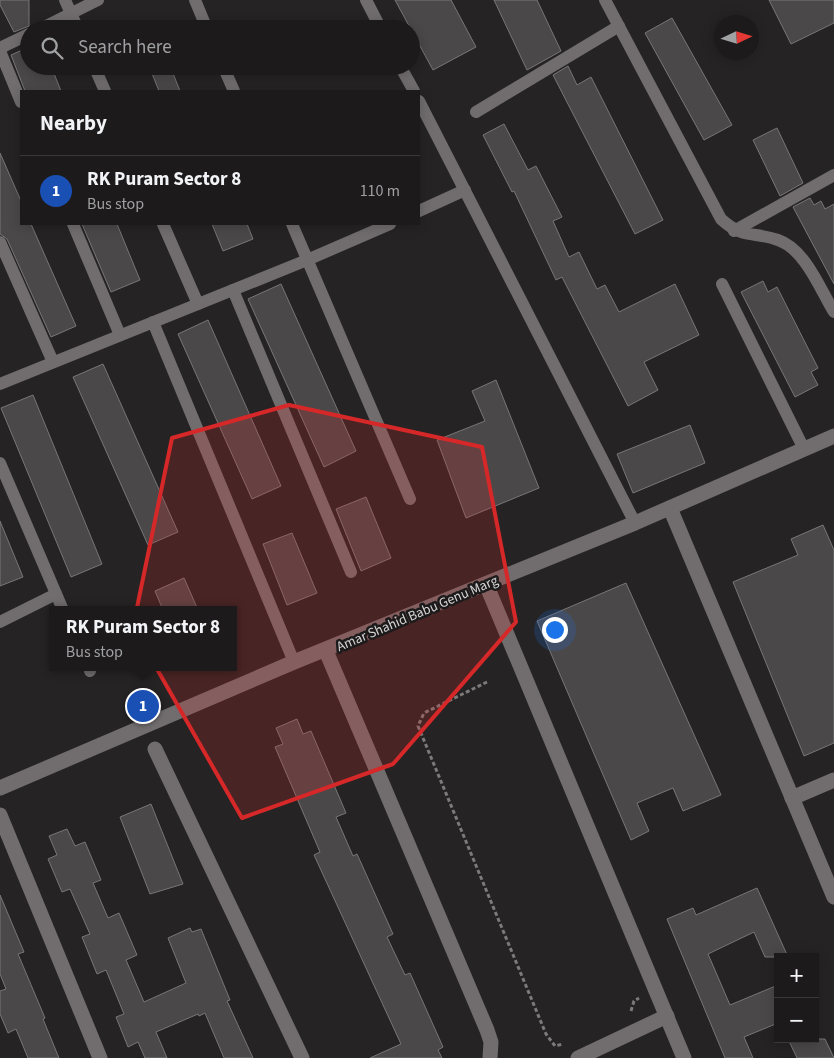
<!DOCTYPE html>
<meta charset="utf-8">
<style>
:root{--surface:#1c1a1b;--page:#292728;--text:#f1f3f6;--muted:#a0a1a3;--line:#3a383a;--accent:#34d881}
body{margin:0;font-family:"Source Sans 3",sans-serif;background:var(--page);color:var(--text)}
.controls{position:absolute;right:15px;bottom:15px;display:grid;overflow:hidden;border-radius:0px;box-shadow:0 2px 12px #0003}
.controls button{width:45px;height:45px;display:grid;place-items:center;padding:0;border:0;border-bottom:1px solid var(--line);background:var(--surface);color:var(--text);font:25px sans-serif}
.compass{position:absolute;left:714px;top:15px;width:45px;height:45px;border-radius:50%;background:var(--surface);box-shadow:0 2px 12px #0003;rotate:86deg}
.you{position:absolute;left:554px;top:629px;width:18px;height:18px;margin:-12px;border:4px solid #fff;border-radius:50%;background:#1a73e8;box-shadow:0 0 0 8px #1a73e833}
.badge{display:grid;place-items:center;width:32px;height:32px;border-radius:50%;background:var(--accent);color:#fff;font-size:16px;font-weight:700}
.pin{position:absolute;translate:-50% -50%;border:2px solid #fff;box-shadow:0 1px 5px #0006}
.popup{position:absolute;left:49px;top:606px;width:188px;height:65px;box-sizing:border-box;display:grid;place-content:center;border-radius:0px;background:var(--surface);filter:drop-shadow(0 1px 4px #0005);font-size:16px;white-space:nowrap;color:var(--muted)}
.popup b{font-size:19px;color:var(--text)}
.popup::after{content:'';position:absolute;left:50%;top:100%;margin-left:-10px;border:10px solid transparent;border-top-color:var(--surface)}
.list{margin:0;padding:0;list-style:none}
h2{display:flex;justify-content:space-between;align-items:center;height:65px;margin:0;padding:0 20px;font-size:21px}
h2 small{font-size:16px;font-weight:400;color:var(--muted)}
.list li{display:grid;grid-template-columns:32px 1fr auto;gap:15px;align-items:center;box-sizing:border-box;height:70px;padding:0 20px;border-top:1px solid var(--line)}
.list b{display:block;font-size:19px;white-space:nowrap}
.list p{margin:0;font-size:16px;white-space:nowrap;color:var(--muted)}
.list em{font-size:16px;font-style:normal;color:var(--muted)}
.icon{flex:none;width:28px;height:28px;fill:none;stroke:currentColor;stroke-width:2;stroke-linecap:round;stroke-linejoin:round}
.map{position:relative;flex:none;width:834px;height:1058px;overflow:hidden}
.search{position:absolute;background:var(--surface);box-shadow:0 2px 12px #0003;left:20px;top:20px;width:400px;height:55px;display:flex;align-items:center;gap:12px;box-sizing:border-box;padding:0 18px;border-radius:28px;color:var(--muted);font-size:19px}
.panel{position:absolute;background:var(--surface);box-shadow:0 2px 12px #0003;left:20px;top:90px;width:400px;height:135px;border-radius:0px}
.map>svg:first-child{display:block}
.building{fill:#4b4849;stroke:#797677}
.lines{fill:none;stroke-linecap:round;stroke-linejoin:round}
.path{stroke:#7c7a7a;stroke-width:3;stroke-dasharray:4 2.5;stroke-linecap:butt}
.service{stroke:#716d6e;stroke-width:12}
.minor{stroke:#716d6e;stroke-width:15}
.tertiary{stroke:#716d6e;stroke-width:15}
.marked{fill:#d62828;fill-opacity:0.2;stroke:#d62828;stroke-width:4;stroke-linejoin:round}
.labels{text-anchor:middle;stroke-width:5;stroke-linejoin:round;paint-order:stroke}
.street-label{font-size:14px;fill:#d7d5d5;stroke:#1c1a1a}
</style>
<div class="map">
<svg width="834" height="1058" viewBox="0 0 834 1058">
<rect width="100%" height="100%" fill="#262324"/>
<g class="building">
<path d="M0,0H29V26L14,32L0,5Z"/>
<path d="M395,0H451L476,47L433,70Z"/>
<path d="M494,0H537L561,51L527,70Z"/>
<path d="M769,0H834V23L791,44Z"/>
<path d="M672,18L732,125L704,140L645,33Z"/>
<path d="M29,43V66H51L61,91H25L11,55L22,50L21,47Z"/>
<path d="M149,66H170L180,91H159Z"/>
<path d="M568,66L577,85L591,77L663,220L635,234L553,75Z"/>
<path d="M504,124L528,170L536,166L562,217L553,221L569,257L579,252L597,289L605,285L619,312L675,284L699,335L644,362L658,390L628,406L562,277L556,280L514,191L512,192L483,135Z"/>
<path d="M777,128L803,183L780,196L753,140Z"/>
<path d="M0,153L21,201V224H31L76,326L51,337L7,239L0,234Z"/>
<path d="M810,198L814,205L821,201L825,209L834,204V284L793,207Z"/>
<path d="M82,224H117L140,280L111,292Z"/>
<path d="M212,224H247L253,239L223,251Z"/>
<path d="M763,281L768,292L777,287L818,368L811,372L818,385L795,397L741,292Z"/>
<path d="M281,284L356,451L324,467L248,299Z"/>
<path d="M208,320L281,486L252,499L178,334Z"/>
<path d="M103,364L178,532L148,545L73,377Z"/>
<path d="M496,380L539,488L466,518L437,440L485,421L472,391Z"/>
<path d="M33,395L102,564L71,577L1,408Z"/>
<path d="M690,425L705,463L633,493L617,454Z"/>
<path d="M366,497L391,558L361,571L336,509Z"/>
<path d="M0,521L23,577L0,586Z"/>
<path d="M823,525L834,550V743L804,756L733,582L798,555L791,539Z"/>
<path d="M292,533L317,593L287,605L263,544Z"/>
<path d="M184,578L198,610H163L155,591Z"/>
<path d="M626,583L721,795L683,811L673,788L637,803L649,831L631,840L537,621Z"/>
<path d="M297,719L303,734L311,731L346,813L336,817L353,856L357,854L393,934L387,937L405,975L410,973L443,1047L438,1050L442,1058H370L401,1044L314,855L320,852L275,747L283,744L276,728Z"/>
<path d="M151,804L183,884L150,894L120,817Z"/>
<path d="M67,829L75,846L85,842L101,880L93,883L108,918L119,913L137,955L126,960L144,1002L186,983L168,938L190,928L192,932L201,929L230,1000L227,1001L253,1058H224L205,1013L199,1016L198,1014L156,1032L167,1058H145L138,1042L128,1047L116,1017L124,1014L106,970L97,974L82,937L90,934L70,889L62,892L48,859L57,855L49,836Z"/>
<path d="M757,888L788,957H765L754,932L708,954L730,1005L778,985V1023L744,1037L753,1058H725L667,919L693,908L696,915Z"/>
<path d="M0,895L24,952L18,954L45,1018L43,1019L59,1058H28L16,1029L8,1033L0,1014V991L6,989L0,974Z"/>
<path d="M788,1039H825L834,1058H797Z"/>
</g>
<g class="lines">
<g class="path">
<path d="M487,682L424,713L418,726L546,1034L555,1046L563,1044"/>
<path d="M631,1011L634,1001L639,998"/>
</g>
<g class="service">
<path d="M65,0L78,29"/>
<path d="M195,0L207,29"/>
<path d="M366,0L381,29"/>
<path d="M605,0L721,219C744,240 753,231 778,240C805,249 820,289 834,312"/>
<path d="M40,29L98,0"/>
<path d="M0,48L29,34"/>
<path d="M0,51L21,102"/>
<path d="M94,66L105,91"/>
<path d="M223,66L234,91"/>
<path d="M400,66L414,91"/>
<path d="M419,101L635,523"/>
<path d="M476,112L619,26"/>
<path d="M419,211L465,190"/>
<path d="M73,224L120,335"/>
<path d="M163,224L198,304"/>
<path d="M292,224L410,499"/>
<path d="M734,231L834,175"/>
<path d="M0,242L53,362"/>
<path d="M722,284L804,449"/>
<path d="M233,290L351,572"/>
<path d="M153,322L294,662"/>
<path d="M0,384L307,260L390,224"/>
<path d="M0,463L63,610"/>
<path d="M0,622L56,594"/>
<path d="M89,667L90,671"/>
</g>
<g class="minor">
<path d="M670,508L834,897"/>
<path d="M486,584L684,1058"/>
<path d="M326,651L487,1030L491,1042L490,1058"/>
<path d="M155,749L302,1058"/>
<path d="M792,798L834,780"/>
<path d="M0,815L100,1058"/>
<path d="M578,1058L667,1016"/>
</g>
<path class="tertiary" d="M0,788L294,662L635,523L834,436"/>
</g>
<path class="marked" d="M289,405L482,447L516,622L393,764L242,818L133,627L172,438Z"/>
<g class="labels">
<g class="street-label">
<text transform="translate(417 613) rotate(-23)" y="5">Amar Shahid Babu Genu Marg</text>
</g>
</g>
</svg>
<div class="controls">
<button>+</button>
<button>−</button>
</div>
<svg class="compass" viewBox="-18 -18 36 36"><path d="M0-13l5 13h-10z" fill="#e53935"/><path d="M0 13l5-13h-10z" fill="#a0a1a3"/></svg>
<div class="you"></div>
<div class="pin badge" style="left:143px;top:706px;background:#1a4fb4">1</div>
<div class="popup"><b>RK Puram Sector 8</b>Bus stop</div>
<div class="search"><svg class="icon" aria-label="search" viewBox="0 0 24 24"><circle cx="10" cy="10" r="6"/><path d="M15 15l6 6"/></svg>Search here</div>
<section class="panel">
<h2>Nearby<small></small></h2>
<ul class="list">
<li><span class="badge" style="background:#1a4fb4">1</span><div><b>RK Puram Sector 8</b><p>Bus stop</p></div><em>110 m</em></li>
</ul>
</section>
</div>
